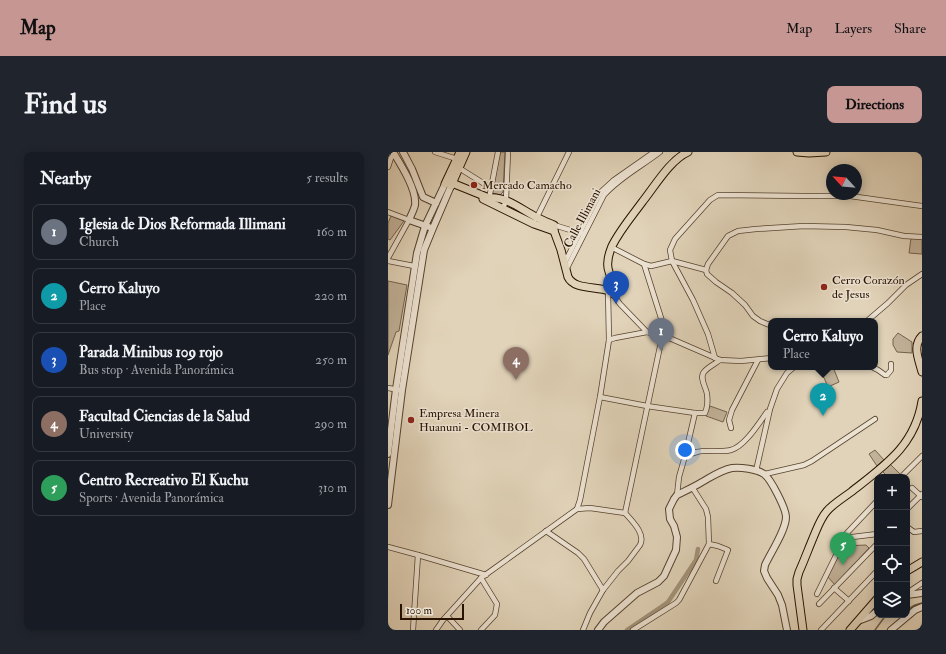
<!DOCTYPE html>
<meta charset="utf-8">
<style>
:root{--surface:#171b24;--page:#20242c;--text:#f1f3f6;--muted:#9ea1a6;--line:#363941;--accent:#c59692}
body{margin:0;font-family:"IM FELL Double Pica",serif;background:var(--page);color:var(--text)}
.controls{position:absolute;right:12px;bottom:12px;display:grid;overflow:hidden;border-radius:8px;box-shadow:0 2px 10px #0003}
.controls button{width:36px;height:36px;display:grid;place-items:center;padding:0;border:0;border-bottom:1px solid var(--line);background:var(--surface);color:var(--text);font:20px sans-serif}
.compass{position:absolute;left:438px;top:12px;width:36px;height:36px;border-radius:50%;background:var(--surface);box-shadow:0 2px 10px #0003;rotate:296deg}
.scale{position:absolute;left:12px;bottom:10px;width:64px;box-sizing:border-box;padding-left:4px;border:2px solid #281300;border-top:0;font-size:11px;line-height:14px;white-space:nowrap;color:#281300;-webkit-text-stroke:3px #ece2d2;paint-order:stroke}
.you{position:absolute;left:297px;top:298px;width:14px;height:14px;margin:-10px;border:3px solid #fff;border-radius:50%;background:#1a73e8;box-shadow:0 0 0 6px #1a73e833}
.badge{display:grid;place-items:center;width:26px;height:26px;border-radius:50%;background:var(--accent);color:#fff;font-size:13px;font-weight:700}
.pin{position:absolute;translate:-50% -33px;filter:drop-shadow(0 1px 2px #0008)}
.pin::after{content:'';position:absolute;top:21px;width:14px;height:12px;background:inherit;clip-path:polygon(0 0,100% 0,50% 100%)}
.popup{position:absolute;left:380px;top:166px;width:110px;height:52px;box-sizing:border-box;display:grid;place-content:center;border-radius:8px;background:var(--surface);filter:drop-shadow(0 1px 3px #0005);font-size:13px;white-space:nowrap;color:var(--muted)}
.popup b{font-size:15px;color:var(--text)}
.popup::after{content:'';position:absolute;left:50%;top:100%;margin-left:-8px;border:8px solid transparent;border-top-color:var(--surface)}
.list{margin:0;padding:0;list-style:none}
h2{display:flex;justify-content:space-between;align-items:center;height:52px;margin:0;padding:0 16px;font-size:17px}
h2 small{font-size:13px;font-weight:400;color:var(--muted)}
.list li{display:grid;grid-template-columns:26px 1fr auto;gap:12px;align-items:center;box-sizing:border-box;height:56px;margin:0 8px 8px;padding:0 8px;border:1px solid var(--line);border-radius:8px}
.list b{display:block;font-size:15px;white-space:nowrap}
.list p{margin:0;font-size:13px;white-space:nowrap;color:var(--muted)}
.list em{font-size:13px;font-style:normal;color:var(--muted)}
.icon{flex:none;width:22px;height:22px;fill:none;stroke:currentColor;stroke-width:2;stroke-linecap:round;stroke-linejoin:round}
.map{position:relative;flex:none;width:534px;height:478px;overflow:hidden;border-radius:8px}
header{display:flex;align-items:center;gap:24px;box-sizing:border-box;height:56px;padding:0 20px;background:var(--accent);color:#111}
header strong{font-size:19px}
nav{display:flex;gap:22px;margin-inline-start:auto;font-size:14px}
.intro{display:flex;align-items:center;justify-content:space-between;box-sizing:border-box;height:96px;padding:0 24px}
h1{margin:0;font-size:28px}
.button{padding:10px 18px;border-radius:8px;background:var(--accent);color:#111;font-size:14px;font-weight:700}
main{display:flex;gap:24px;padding:0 24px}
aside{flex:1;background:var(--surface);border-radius:8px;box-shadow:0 2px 10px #0003}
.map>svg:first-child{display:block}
.green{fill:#c2b29a;stroke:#75624d}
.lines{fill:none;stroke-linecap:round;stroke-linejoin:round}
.stream{stroke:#715f49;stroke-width:1.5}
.canal{stroke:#a2927a;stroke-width:4.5}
.minor-casing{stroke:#56432e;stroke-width:6}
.tertiary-casing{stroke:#56432e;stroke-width:8}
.primary-casing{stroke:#281300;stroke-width:9}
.minor{stroke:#ece2d2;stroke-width:4.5}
.tertiary{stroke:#ece2d2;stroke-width:6}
.primary{stroke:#e1d3b9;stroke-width:7}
.poi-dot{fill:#8f2418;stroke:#ece2d2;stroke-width:1.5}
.labels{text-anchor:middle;stroke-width:3;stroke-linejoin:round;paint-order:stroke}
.poi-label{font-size:12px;fill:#281300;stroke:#ece2d2;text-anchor:start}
.street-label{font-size:12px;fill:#281300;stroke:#ece2d2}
</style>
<header>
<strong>Map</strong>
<nav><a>Map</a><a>Layers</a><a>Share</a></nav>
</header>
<div class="intro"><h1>Find us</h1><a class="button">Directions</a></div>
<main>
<aside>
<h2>Nearby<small>5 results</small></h2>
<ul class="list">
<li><span class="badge" style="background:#6b7280">1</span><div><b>Iglesia de Dios Reformada Illimani</b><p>Church</p></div><em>160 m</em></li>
<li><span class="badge" style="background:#0f9aa8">2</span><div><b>Cerro Kaluyo</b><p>Place</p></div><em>220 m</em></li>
<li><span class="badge" style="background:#1a4fb4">3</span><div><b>Parada Minibus 109 rojo</b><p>Bus stop · Avenida Panorámica</p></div><em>250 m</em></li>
<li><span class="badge" style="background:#8d6e63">4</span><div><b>Facultad Ciencias de la Salud</b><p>University</p></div><em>290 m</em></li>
<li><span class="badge" style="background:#2e9e5b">5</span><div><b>Centro Recreativo El Kuchu</b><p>Sports · Avenida Panorámica</p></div><em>310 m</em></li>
</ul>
</aside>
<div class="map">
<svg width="534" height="478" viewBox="0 0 534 478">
<rect width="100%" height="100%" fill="#e1d3b9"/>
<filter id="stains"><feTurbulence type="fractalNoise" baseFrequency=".005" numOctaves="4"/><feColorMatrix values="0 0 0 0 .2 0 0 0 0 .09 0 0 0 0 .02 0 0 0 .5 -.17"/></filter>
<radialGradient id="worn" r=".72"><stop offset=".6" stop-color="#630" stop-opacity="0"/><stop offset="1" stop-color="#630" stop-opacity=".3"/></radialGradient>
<g class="green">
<path d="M112,0H117L115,40L112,43L104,41Z"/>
<path d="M3,64L16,69L2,88L0,87V71Z"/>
<path d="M523,86L534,87V102L521,101Z"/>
<path d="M0,129L19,133L11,179L8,180L0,203Z"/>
<path d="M510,181L524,190V201L509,200L505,193V187Z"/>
<path d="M443,215H445L451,230L440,235L433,219Z"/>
<path d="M322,254L339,260L335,270L318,264Z"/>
<path d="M487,298L496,308L489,314L481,302Z"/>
<path d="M502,312L512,322L509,325H500L494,319Z"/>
<path d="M478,393L481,396L447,433L439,424L449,401L456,394Z"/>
</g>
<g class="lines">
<g class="stream">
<path d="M519,458L527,453L534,451"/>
<path d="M487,478L498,463"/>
</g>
<path class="canal" d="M239,478L273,455L280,450L308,408L310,397"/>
<g class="minor-casing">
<g id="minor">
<path d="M47,0L69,7"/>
<path d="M0,15L3,6L6,2"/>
<path d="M71,16L103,36"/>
<path d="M101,47L110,0"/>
<path d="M115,57L118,48L120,0"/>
<path d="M0,60L21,68L0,106"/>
<path d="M148,67L181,0"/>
<path d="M166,73L195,82"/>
<path d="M223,95L256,112L263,114L284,109L318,118"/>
<path d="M0,109L26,114"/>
<path d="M176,112L208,49L213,40L226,28L266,0"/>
<path d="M256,112L279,185"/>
<path d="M178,118L216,43C232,25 254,14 272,0"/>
<path d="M224,141L232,152L259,180L274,185H279L332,208L353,209L383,206"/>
<path d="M479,169L500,151L518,133L534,122"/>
<path d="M383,173L379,172L372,169L365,164L357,153L344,141L328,130L319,122L318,118L320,112L340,84L350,79L368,77L416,74L458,75L489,78L516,84L534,85"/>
<path d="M221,188L227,186L259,180"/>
<path d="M327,206L320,182L305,148L284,109L282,98L287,87L322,48L330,43L415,44H462L534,54"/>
<path d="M484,215L490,218L497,223H499L503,218V212"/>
<path d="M0,236L11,238"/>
<path d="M212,245L259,254L307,261"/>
<path d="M343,276L341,268L344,258L370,208"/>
<path d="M297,304C301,303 305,301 309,300C320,297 332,301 343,298C357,294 371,271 379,260"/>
<path d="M368,319L382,257L389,237L399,221L406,215"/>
<path d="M377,322L416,313L424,309L487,267"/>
<path d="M513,325L534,304"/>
<path d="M524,336L534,345"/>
<path d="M289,343L291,325L297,304L307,261H317C320,254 320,249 319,242C318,235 311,226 316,220C320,215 327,212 332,208"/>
<path d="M189,357L192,348L212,245L221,188L220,139"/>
<path d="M519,357L534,342"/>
<path d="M237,361L274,185"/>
<path d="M519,375L526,380L534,379"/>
<path d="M158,379L190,401L196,407L215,438"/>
<path d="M456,386L489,382"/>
<path d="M321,392L330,394L340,398L328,429"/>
<path d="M0,395L30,403L98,423"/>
<path d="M93,426L109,452L107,463L93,478"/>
<path d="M446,436L461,449"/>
<path d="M519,441L534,431"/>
<path d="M429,442L459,381L489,349"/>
<path d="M431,452L489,392"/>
<path d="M59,464L72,478"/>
<path d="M25,478L30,403"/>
<path d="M48,478L55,468L93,426L189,357L202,356L237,361C244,369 258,382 252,393L240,409L230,419L215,438L202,461L195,478"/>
<path d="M245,478L288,451L291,448L321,392L320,365L318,357L304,335"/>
<path d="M433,478L489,419"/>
</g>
</g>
<g class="tertiary-casing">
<g id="tertiary">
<path d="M5,0C13,13 29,38 27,53C26,58 23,63 21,68L41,75"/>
<path d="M15,0L24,17L35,45L48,51"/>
<path d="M0,302L8,237L29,101L37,74L57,32"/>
<path d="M0,353L14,238L36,98L45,76L63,34"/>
<path d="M519,443L534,441"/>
<path d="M470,469L483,464L489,459"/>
<path d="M210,478L216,470L249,441L270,430L276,424L288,398L289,385L286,374L282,367L281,357L286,347L289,343C297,339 306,335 314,330C323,325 333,318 344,316C352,315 369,317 376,322C383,327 398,357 398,365C398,378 383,400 377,413L376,419L379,426L390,443L394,453L399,478"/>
<path d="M503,478L527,458L534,455"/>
</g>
</g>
<g class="primary-casing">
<g id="primary">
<path d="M409,0L421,1L438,0"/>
<path d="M59,29L101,46C118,44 134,58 148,65C154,68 160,71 166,73V79L173,98L180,125C186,138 209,134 221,139C223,140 224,141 226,142L229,141L230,137C225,128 218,119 220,109C220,104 222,99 224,94C232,78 244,64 255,49C267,34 282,8 300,0"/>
<path d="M57,32L72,0"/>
<path d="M63,34L78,0"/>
<path d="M95,47L146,72L166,79"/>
<path d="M534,184C524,194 531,208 534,220"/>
<path d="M519,419L534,410"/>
<path d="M415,478L409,433V427L411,420C416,409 420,398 425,386C429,377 432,367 439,359C445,352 455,346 463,340C496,314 527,294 534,249"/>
<path d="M462,478L489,447"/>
</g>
</g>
<use href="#minor" class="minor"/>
<use href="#tertiary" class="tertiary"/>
<use href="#primary" class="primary"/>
</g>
<g class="poi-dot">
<circle cx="86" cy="33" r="4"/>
<circle cx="436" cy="135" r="4"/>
<circle cx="23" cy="268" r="4"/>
</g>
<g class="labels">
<g class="poi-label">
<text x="94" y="37">Mercado Camacho</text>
<text x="444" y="132">Cerro Corazón<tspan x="444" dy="14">de Jesus</tspan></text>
<text x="31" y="265">Empresa Minera<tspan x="31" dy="14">Huanuni - COMIBOL</tspan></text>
</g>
<g class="street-label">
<text transform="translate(194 66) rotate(-62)" y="4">Calle Illimani</text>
</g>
</g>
<rect width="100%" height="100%" filter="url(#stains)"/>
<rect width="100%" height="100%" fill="url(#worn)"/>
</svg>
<div class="controls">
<button>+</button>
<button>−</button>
<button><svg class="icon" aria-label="locate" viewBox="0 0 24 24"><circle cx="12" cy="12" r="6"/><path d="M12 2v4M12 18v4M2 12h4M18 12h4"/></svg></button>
<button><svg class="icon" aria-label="layers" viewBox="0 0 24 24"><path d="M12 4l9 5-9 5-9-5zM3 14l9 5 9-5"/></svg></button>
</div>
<svg class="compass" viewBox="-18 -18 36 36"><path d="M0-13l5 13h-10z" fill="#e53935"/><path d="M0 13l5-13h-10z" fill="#9ea1a6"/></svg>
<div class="scale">100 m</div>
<div class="you"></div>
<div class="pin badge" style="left:273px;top:199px;background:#6b7280">1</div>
<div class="pin badge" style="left:435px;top:264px;background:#0f9aa8">2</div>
<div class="popup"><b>Cerro Kaluyo</b>Place</div>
<div class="pin badge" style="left:228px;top:152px;background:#1a4fb4">3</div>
<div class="pin badge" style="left:128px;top:228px;background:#8d6e63">4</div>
<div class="pin badge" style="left:455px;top:413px;background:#2e9e5b">5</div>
</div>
</main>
